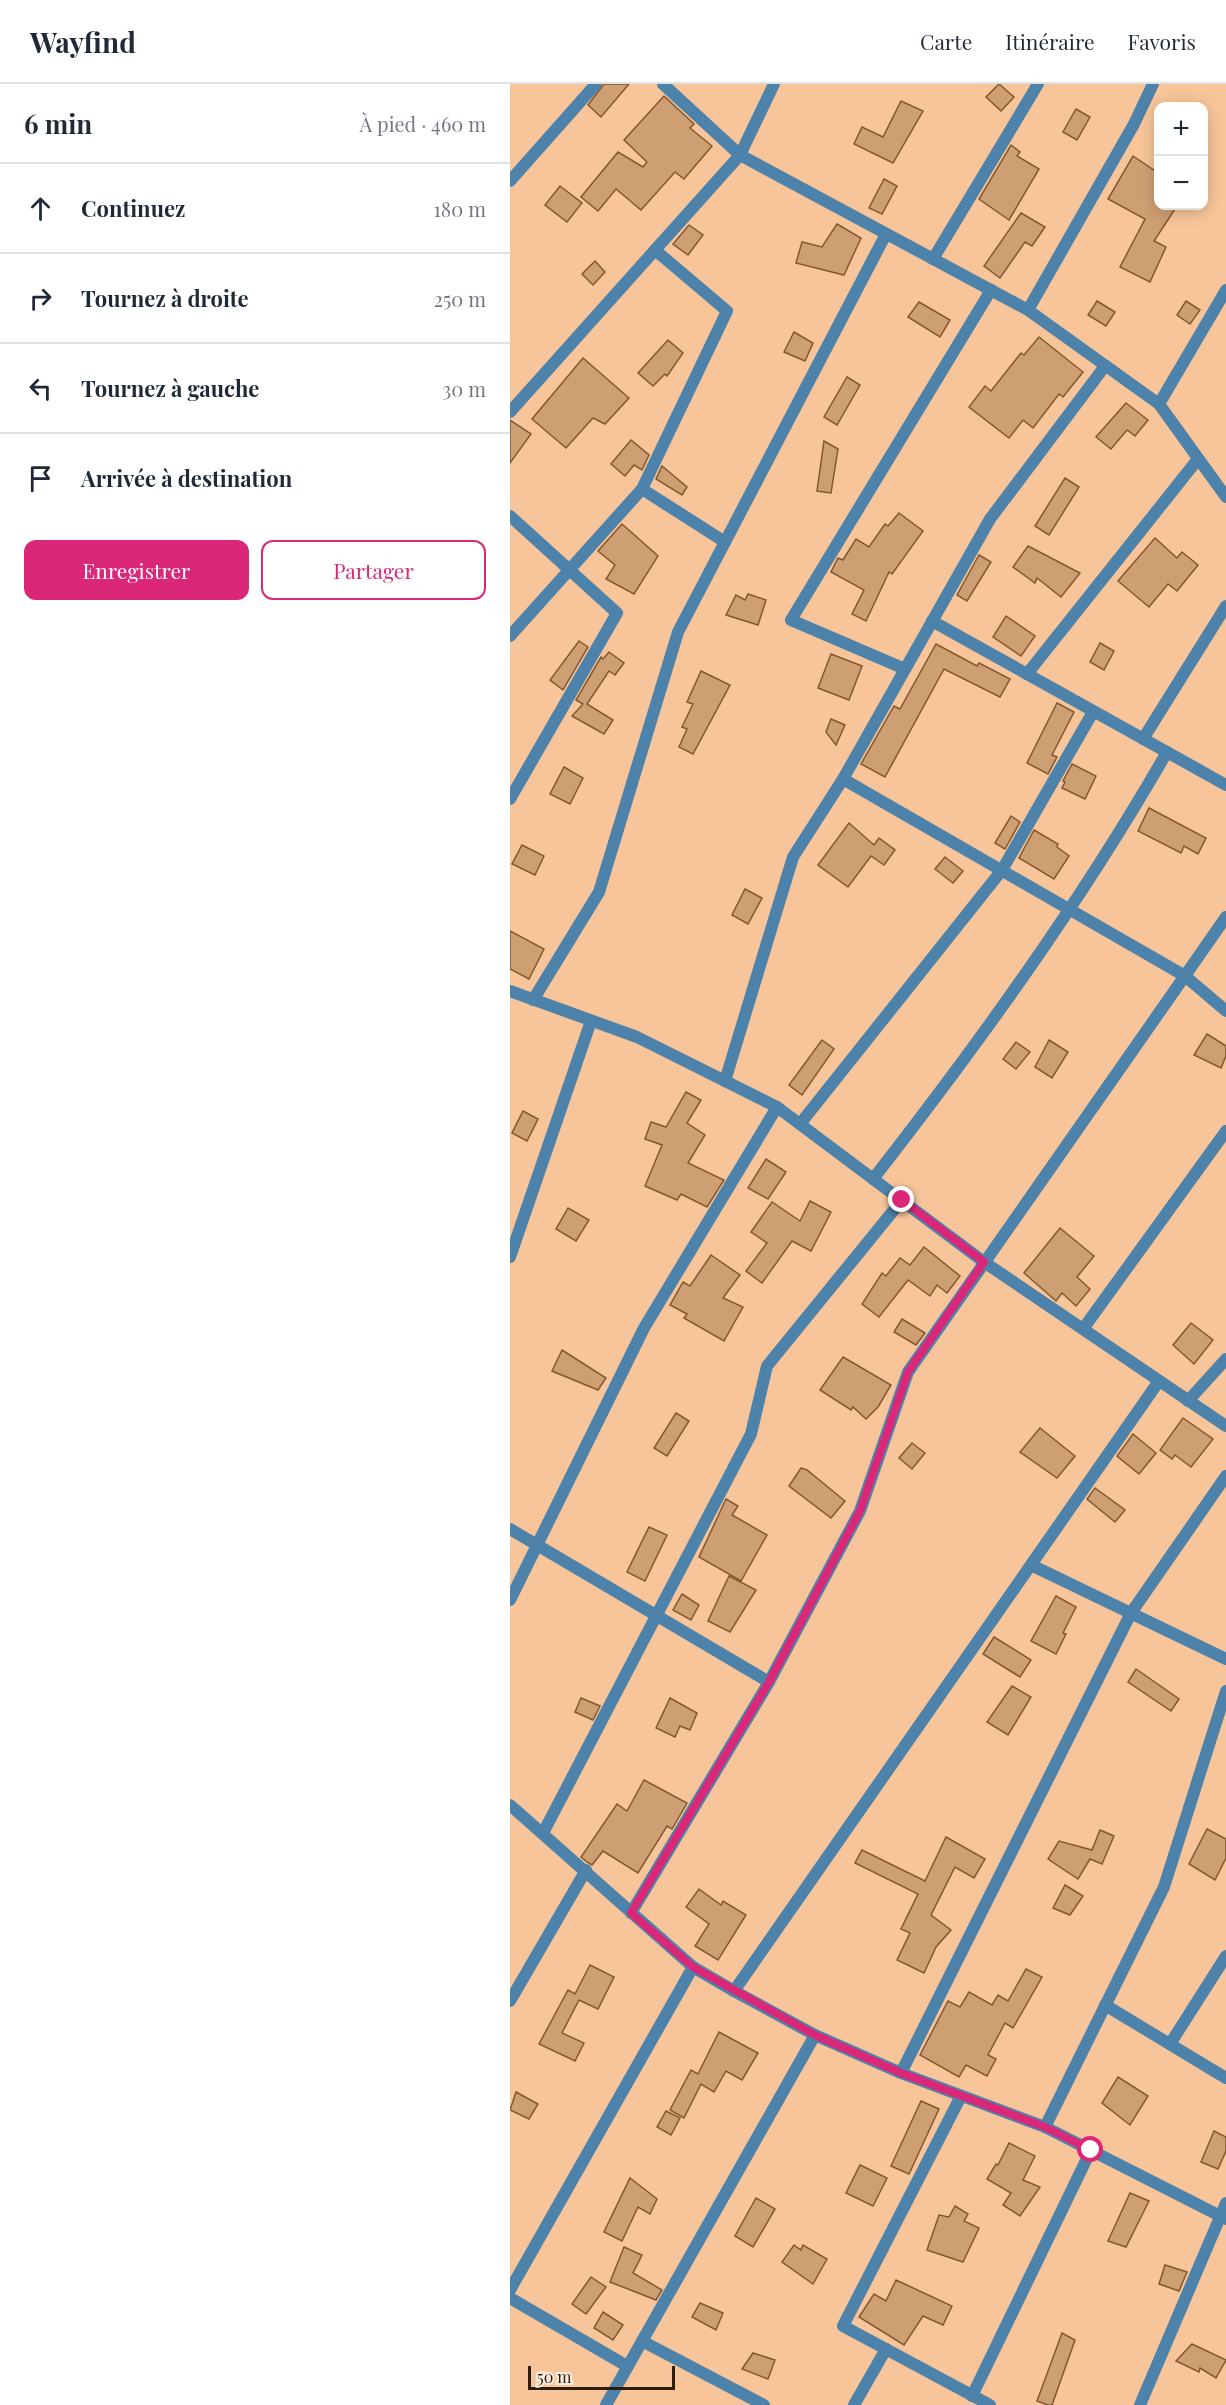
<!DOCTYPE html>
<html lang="fr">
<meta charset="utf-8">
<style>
:root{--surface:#fff;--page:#f2f2f3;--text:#1f2937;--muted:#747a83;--line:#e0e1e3;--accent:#db2777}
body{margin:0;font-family:"Playfair Display",serif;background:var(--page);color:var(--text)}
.controls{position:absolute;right:18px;top:18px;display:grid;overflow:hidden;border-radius:12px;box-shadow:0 3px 15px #0003}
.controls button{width:54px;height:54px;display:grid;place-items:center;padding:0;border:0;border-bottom:2px solid var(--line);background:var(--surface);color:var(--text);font:30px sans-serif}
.scale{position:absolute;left:18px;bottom:15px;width:147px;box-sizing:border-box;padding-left:6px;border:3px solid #2f1d0b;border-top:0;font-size:16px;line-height:21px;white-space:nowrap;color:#2f1d0b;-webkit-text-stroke:4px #fdeee1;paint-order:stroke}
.stop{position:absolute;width:18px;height:18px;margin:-14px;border:4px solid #db2777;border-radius:50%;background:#fff}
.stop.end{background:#db2777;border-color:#fff;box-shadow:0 2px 6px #0008}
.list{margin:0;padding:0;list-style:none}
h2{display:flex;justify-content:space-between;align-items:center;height:78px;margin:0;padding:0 24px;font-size:26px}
h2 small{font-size:20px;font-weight:400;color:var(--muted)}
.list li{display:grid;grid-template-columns:39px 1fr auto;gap:18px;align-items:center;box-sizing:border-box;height:90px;padding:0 24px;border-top:2px solid var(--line)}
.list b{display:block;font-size:22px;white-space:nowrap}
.list em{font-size:20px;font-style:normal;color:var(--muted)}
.actions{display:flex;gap:12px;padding:18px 24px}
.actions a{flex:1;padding:14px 0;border:2px solid var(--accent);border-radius:12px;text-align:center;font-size:21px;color:var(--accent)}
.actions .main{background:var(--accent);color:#fff}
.icon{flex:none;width:33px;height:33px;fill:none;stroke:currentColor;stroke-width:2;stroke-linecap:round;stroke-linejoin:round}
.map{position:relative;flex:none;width:716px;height:2321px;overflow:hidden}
header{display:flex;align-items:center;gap:36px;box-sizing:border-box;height:84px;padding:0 30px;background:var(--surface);border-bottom:2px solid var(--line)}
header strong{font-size:28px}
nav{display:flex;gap:33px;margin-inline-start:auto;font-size:21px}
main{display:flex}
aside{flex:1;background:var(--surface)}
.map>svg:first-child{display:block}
.building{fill:#cf9f74;stroke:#83582e;stroke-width:1.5}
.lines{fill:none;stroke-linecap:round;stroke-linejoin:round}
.minor{stroke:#4d82aa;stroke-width:12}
.route{stroke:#db2777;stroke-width:8}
</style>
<header>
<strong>Wayfind</strong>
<nav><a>Carte</a><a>Itinéraire</a><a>Favoris</a></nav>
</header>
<main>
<aside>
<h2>6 min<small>À pied · 460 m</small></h2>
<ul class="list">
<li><svg class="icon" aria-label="ahead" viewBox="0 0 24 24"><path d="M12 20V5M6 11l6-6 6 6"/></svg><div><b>Continuez</b></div><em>180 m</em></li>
<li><svg class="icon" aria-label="right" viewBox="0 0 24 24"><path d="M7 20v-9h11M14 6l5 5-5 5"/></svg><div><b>Tournez à droite</b></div><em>250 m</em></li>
<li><svg class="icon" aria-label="left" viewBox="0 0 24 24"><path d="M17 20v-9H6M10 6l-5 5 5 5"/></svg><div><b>Tournez à gauche</b></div><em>30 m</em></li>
<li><svg class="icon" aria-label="arrive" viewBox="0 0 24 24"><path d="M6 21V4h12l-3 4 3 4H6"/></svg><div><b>Arrivée à destination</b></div></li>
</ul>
<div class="actions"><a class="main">Enregistrer</a><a>Partager</a></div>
</aside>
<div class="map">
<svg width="716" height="2321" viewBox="0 0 716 2321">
<rect width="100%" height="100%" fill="#f7c599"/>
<g class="building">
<path d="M94,0H119L91,33L78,21Z"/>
<path d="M489,0L504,13L491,27L476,13Z"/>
<path d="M154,12L184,40L180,44L202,62L174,95L165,88L131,126L106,105L88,127L71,113L108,68L133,83L137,78L114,56Z"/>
<path d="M391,17L413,27L383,79L344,60L352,43L373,53Z"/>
<path d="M566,25L580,33L567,56L553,48Z"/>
<path d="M501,61L510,68L507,72L529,85L499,136L469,115Z"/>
<path d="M623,72L648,89V122H667L644,157L656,163L640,198L610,183L635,135L598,115Z"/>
<path d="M374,95L387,102L372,130L359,124Z"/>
<path d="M50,102L72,119L57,138L35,121Z"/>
<path d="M511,129L535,143L522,162L515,158L490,194L474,182Z"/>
<path d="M327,140L351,154L334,191L286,179L292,158L312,163Z"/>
<path d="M179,141L193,151L178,171L163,160Z"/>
<path d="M85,177L95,188L83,201L72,190Z"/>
<path d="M587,217L605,228L596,242L578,231Z"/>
<path d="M676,217L690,226L680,240L667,231Z"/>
<path d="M409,218L440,236L430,253L398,233Z"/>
<path d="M284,248L303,259L295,277L274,268Z"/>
<path d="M529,253L573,288L553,313L549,310L523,344L513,336L499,354L459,323L475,302L481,307L511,269L514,271Z"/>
<path d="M158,256L173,269L157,292L155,290L143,302L128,289Z"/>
<path d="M73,274L119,314L95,340L83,334L56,364L22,335Z"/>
<path d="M337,293L350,301L327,341L314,333Z"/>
<path d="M616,319L638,336L625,352L617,346L601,365L586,353Z"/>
<path d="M0,336L21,350L0,379Z"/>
<path d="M121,356L139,371L132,386L124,381L115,392L101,380Z"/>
<path d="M314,357L328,365L321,409L307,407Z"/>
<path d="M152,382L177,403L172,411L146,395Z"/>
<path d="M555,394L569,403L539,451L525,442Z"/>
<path d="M389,429L413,447L382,490L379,488L356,537L342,530L354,506L321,488L328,474L333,476L346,455L359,463L375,440L378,442Z"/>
<path d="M112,440L148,472L124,510L96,495L105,481L88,467Z"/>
<path d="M645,454L667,474L672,468L688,481L667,507L658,500L639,523L608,497Z"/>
<path d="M518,462L570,489L551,513L527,494L525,499L503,483Z"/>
<path d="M469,471L481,478L457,517L447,511Z"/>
<path d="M238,510L256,516L248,541L216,531L226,511L235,516Z"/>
<path d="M496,532L525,552L511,572L483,553Z"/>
<path d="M69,557L78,563L53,606L40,596Z"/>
<path d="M590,559L604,567L594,586L580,578Z"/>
<path d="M426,560L467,582L469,579L500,595L490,613L434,585L375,693L351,680L384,622L390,625Z"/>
<path d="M99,568L114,579L105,591L99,587L77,620L103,636L94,650L62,632L73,620L66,616L91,573L93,575Z"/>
<path d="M321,570L352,582L339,616L308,604Z"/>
<path d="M191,587L220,601L183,670L169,663L177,645L172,643L183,620L177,618Z"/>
<path d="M547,619L564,628L542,671L547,673L538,690L517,679Z"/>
<path d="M321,635L335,641L326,661L316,648Z"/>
<path d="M562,680L586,692L575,715L552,704L555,698L553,697Z"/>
<path d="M54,683L73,694L60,720L40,710Z"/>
<path d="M639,724L696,754L688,770L674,762L671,769L628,747Z"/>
<path d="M501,732L510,738L495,765L485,759Z"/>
<path d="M339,739L364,761L369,754L385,766L374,781L361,772L338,803L308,781Z"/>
<path d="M524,746L548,760L547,763L559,772L544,795L509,774Z"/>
<path d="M12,761L34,772L25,791L2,780Z"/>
<path d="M435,773L453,787L443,799L425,785Z"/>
<path d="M235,805L252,814L238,840L222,831Z"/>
<path d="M0,847L34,865L19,895L0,885Z"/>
<path d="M697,950L716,962V972L711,984L684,971Z"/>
<path d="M312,956L324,965L292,1011L279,1001Z"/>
<path d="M539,956L558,968L542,994L525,983Z"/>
<path d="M506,958L520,968L506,985L493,975Z"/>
<path d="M176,1008L191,1016L177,1039L195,1051L178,1079L214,1096L197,1123L171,1110L167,1116L135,1102L152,1061L135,1055L141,1038L156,1043Z"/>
<path d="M13,1027L28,1035L17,1057L2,1049Z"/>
<path d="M256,1075L276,1088L258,1115L238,1104Z"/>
<path d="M300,1117L321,1128L301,1167L282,1157L252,1199L236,1187L257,1159L241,1148L262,1118L290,1137Z"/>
<path d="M58,1124L79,1136L66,1157L46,1145Z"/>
<path d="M550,1144L584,1172L567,1193L580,1205L566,1222L552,1209L546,1217L514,1189Z"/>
<path d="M414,1163L450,1192L437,1209L427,1201L420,1212L398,1196L369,1233L352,1220L372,1189L376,1192L390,1174L400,1181Z"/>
<path d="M201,1171L230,1191L213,1214L233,1223L214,1257L174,1234L177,1230L160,1221L173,1198L180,1202Z"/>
<path d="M392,1235L415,1249L406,1261L384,1248Z"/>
<path d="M681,1239L703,1256L684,1280L663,1261Z"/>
<path d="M52,1266L96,1294L88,1306L42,1287Z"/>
<path d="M333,1273L381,1301L368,1323L356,1335L343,1323L341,1326L310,1306Z"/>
<path d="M166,1329L179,1337L157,1372L144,1364Z"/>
<path d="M673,1334L703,1355L681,1383L665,1371L662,1375L650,1366Z"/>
<path d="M530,1344L565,1372L547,1394L510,1368Z"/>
<path d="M623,1350L646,1369L629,1390L607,1372Z"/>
<path d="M402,1359L415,1369L402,1385L389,1374Z"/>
<path d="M291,1384L297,1386L335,1417L321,1434L279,1402Z"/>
<path d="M585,1404L615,1426L605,1438L577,1415Z"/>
<path d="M216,1415L228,1422L222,1431L257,1451L231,1497L189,1473Z"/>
<path d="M139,1443L157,1451L135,1497L117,1488Z"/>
<path d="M219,1492L246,1506L220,1548L198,1537Z"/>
<path d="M172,1510L189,1521L181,1536L163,1526Z"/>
<path d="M546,1512L566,1523L553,1549L556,1550L546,1570L521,1557Z"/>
<path d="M484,1553L521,1576L510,1593L473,1570Z"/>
<path d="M626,1585L669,1615L661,1627L618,1598Z"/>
<path d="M502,1602L521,1613L498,1651L477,1638Z"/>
<path d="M71,1614L90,1622L83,1636L65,1628Z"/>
<path d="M160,1614L187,1629L180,1646L170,1642L165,1653L146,1644Z"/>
<path d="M134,1696L177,1719L162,1745L157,1742L128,1789L93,1767L82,1781L77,1778L71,1773L107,1720L117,1727Z"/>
<path d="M697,1745L716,1755V1774L705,1796L679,1780Z"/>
<path d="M590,1746L604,1752L592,1780L580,1775L568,1795L538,1775L549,1757L582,1766Z"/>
<path d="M436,1753L475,1775L464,1794L445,1783L421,1831L441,1846L426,1863L414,1889L387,1876L400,1849L391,1845L408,1810L345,1779L352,1766L415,1797Z"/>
<path d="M555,1801L573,1812L560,1831L543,1824Z"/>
<path d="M189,1805L211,1821L213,1817L236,1831L208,1876L185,1862L199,1840L176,1823Z"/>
<path d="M80,1881L104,1893L88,1925L69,1916L52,1949L74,1959L65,1977L29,1960L58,1906L65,1910Z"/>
<path d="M516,1885L532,1893L503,1944L495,1939L478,1971L486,1975L477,1992L456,1981L449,1993L410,1971L438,1917L450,1923L459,1908L482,1921L488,1911L498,1917Z"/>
<path d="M209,1948L248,1969L232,1996L216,1987L204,2008L191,2000L174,2034L160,2026L181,1986L188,1990Z"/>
<path d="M608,1993L638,2012L620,2041L592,2019Z"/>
<path d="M6,2008L28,2020L19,2035L0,2026Z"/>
<path d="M411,2017L429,2025L399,2090L381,2082Z"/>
<path d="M156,2027L170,2034L161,2051L147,2043Z"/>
<path d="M704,2047L716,2053V2067L708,2085L691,2078Z"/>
<path d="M499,2059L525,2072L513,2096L530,2103L510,2132L493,2121L501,2109L477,2095L486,2080L488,2081Z"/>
<path d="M350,2081L377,2094L363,2122L336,2109Z"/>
<path d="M120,2094L147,2115L140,2130L128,2123L112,2157L94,2148Z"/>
<path d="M620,2109L639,2117L616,2163L598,2157Z"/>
<path d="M246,2114L265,2125L243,2163L225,2152Z"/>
<path d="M445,2122L458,2130L454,2137L469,2144L453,2178L417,2166L429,2131L439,2133Z"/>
<path d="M284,2161L291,2166L293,2161L317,2175L303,2200L272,2178Z"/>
<path d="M114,2163L132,2171L123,2189L152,2206L146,2216L100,2198Z"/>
<path d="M655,2181L677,2188L669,2207L649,2200Z"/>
<path d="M81,2193L96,2203L76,2230L62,2220Z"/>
<path d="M386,2196L442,2222L433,2241L413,2232L394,2261L349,2233L364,2210L376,2217Z"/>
<path d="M190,2219L213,2229L206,2246L182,2233Z"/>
<path d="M93,2228L113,2241L103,2256L84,2244Z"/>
<path d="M552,2249L565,2256L542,2321H538L527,2317Z"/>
<path d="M682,2260L716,2276L706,2294L690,2284L689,2288L666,2277Z"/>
<path d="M243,2269L265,2276L258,2295L232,2285Z"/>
</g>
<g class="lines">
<g class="minor">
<path d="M153,0L230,71L518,226L649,320L716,413"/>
<path d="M0,97L86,0"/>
<path d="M423,175L528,0"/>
<path d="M518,226L624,40L643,0"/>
<path d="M649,320L716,206"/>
<path d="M0,328L230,71L264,0"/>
<path d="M132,405L215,458"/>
<path d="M0,432L107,529L0,715"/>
<path d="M422,537L716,701"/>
<path d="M0,552L132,405L217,227L145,166"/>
<path d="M395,585L281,536L481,206"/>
<path d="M517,590L688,375"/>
<path d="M633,655L716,522"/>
<path d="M333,695L675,892L716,927"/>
<path d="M0,907L127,953L267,1023L474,1178L716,1342"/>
<path d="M23,916L89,808L168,548L376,150"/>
<path d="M215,997L283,773L333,695L480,435L595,282"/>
<path d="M290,1040L492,786L583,628"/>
<path d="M363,1095C469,959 571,818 657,668"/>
<path d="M0,1173L81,937"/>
<path d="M573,1245L716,1047"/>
<path d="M678,1317L716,1275"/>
<path d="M0,1445L259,1598"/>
<path d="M521,1481L716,1575"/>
<path d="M0,1516L134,1244L267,1023"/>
<path d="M0,1721L183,1883L224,1907L305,1951L391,1989L535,2043L716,2135"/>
<path d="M33,1749L241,1350L257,1282L392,1116"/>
<path d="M121,1829L259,1598L350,1427L398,1288L716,833"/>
<path d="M224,1907L649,1297"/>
<path d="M0,1917L76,1786"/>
<path d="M595,1921L716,1994"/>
<path d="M660,1960L716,1872"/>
<path d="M391,1989L621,1529L716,1392"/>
<path d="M451,2012L333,2242L480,2321"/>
<path d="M535,2043L654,1803L716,1607"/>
<path d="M0,2206L183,1883"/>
<path d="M0,2214L117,2282"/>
<path d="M132,2257L254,2321"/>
<path d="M462,2312L581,2066"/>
<path d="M96,2321L305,1951"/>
<path d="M344,2321L376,2265"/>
<path d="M630,2321L716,2119"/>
</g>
</g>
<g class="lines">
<path class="route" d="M392,1116L474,1178L398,1288L350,1427L259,1598L121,1829L183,1883L305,1951L391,1989L535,2043L581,2066"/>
</g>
</svg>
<div class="controls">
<button>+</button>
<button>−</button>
</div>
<div class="scale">50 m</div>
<div class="stop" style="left:581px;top:2066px"></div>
<div class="stop end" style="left:392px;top:1116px"></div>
</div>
</main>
